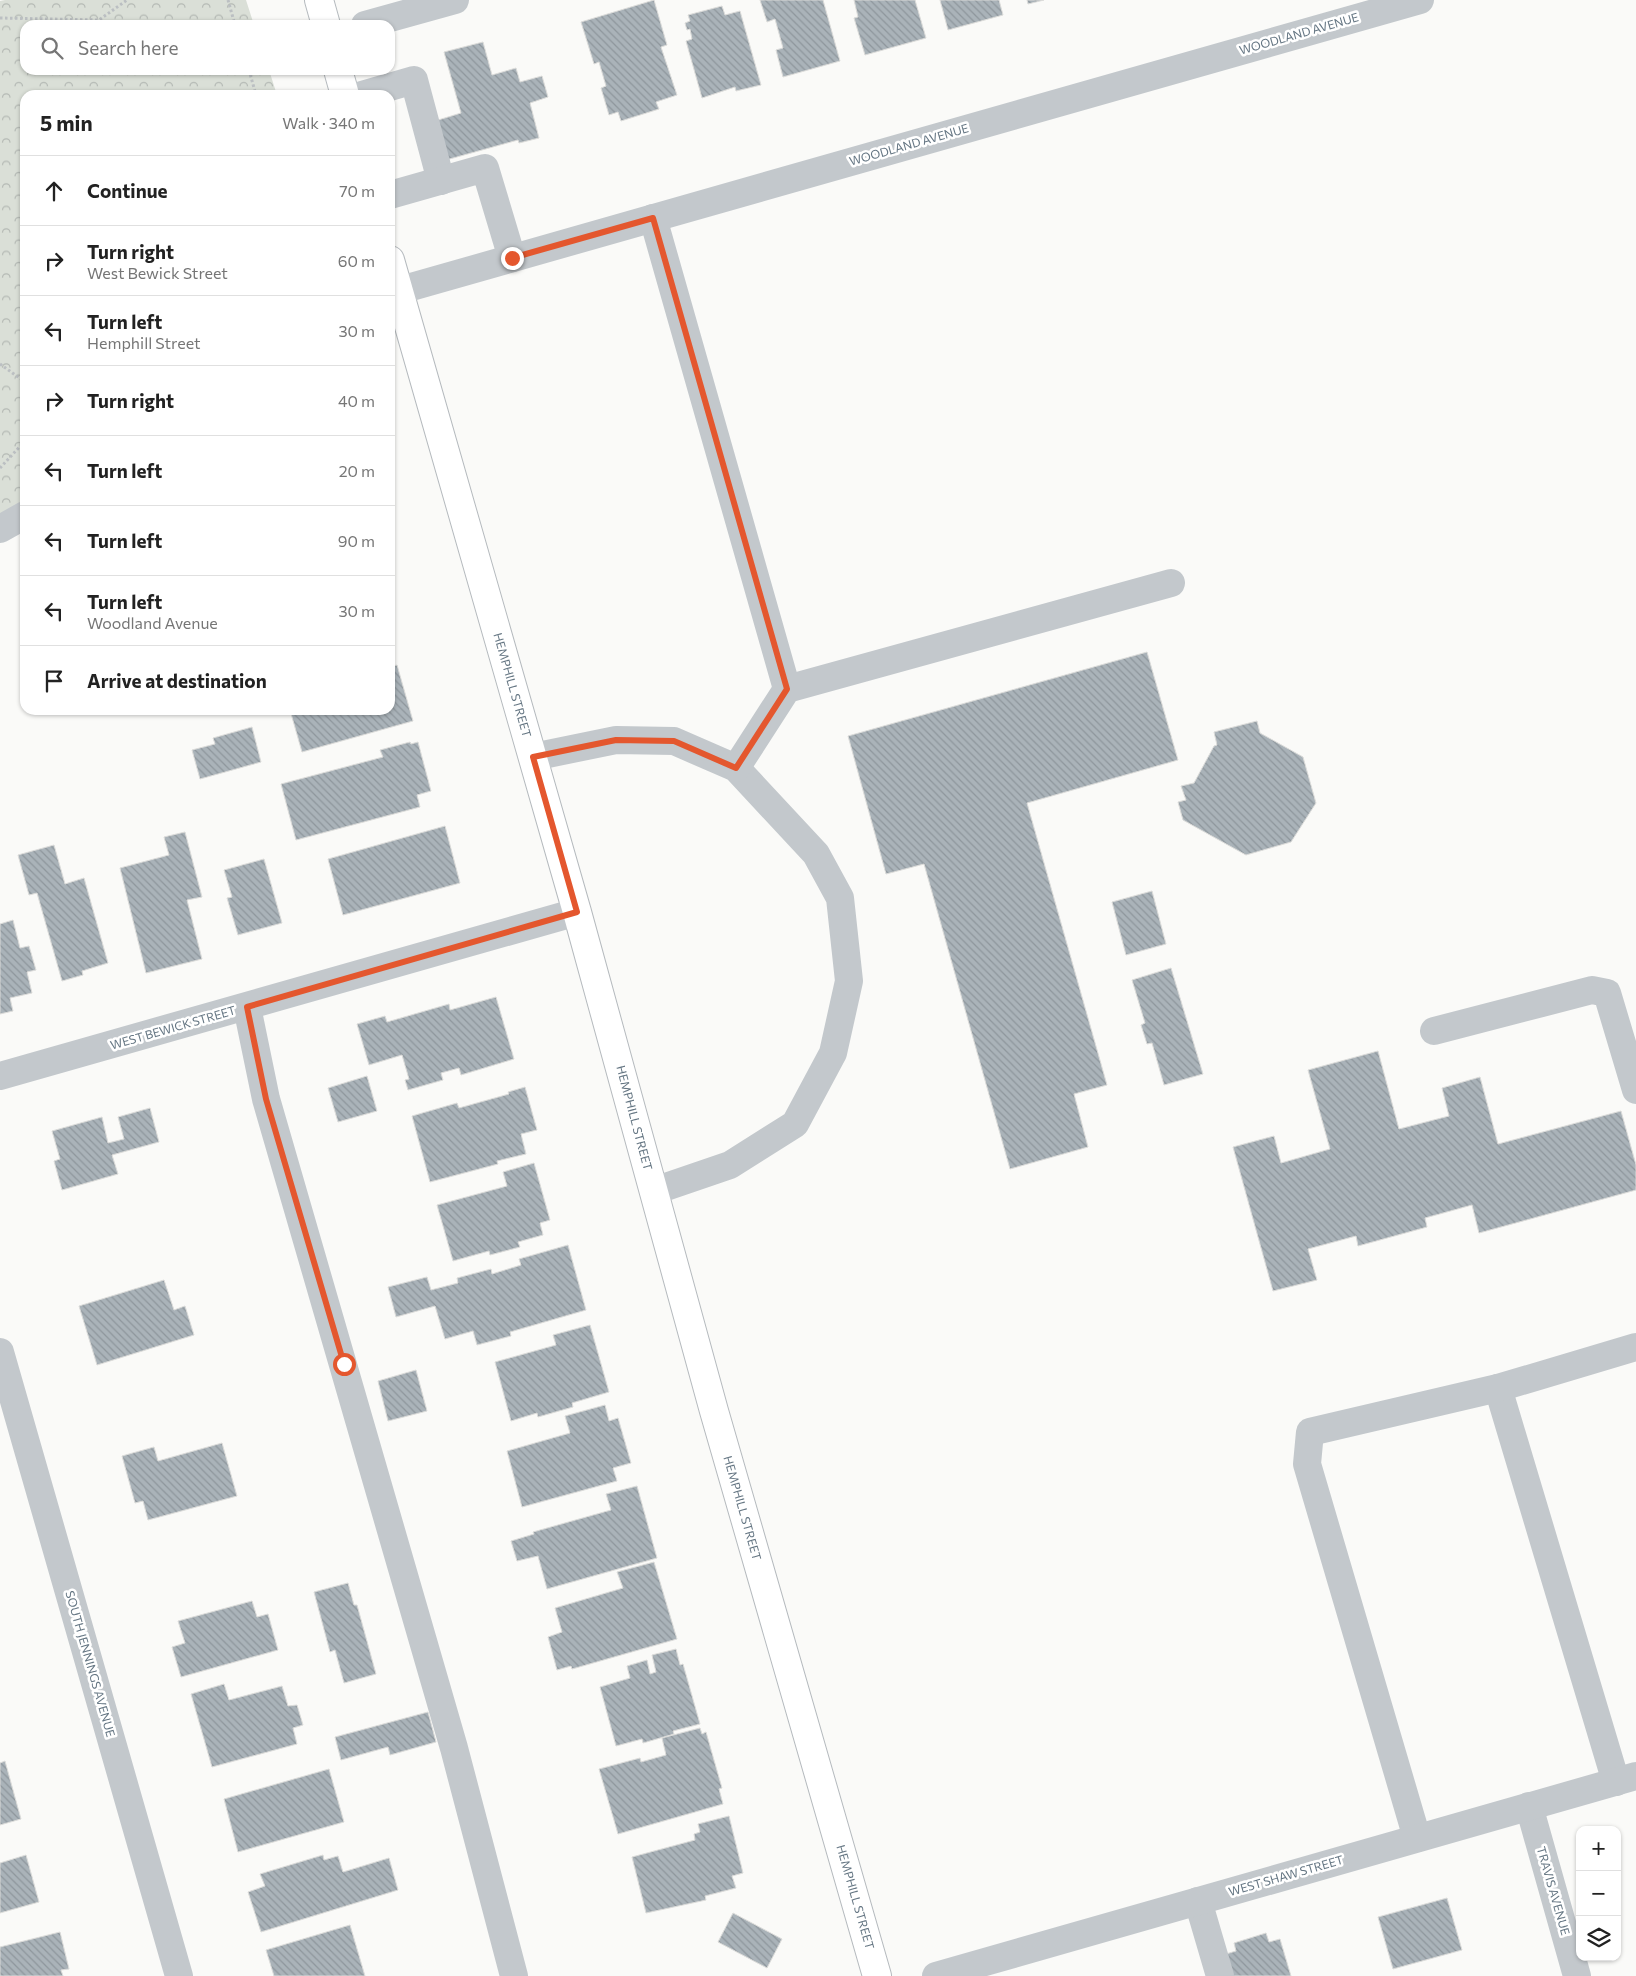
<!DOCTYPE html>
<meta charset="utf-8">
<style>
:root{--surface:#fff;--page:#f2f2f2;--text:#222;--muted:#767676;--line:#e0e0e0}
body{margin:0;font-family:Commissioner,sans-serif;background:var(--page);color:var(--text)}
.controls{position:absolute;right:15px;bottom:15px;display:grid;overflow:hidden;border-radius:10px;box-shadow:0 1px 4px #0004}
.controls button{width:45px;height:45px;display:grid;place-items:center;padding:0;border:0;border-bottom:1px solid var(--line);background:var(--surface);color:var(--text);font:25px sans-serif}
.stop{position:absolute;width:15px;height:15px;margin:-11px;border:4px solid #e4572e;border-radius:50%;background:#fff}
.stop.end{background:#e4572e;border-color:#fff;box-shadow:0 1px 5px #0008}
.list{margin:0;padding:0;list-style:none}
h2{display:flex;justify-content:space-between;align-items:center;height:65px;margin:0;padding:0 20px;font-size:21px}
h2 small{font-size:16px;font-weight:400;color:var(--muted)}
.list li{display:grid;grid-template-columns:32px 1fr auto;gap:15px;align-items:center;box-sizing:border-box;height:70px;padding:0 20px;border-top:1px solid var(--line)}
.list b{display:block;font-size:19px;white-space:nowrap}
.list p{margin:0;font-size:16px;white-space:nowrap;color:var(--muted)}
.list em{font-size:16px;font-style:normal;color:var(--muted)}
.icon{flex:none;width:28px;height:28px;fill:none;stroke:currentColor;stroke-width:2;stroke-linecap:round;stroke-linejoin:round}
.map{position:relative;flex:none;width:1636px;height:1976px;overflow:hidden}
.search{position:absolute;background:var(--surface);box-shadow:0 1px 4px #0004;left:20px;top:20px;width:375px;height:55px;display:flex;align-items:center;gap:12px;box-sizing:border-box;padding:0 18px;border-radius:15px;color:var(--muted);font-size:19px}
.panel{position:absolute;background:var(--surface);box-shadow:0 1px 4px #0004;left:20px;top:90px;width:375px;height:625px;border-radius:15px}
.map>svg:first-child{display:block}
.park{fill:url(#park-crowns)}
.building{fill:url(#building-back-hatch);stroke:#dcdcda}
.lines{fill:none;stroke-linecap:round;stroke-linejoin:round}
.major-casing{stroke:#b5babe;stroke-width:30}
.path{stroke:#bbbfc2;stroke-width:3;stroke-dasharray:2.5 2.5;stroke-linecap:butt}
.minor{stroke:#c3c8cc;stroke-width:28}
.major{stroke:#fff;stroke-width:28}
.route{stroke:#e4572e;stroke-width:6}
.labels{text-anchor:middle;stroke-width:5;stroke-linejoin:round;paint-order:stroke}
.street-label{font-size:12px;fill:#657683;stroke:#fff}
</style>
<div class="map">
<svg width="1636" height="1976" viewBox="0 0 1636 1976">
<defs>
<pattern id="park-crowns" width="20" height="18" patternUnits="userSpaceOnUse" patternTransform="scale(1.25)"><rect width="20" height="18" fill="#dadfd7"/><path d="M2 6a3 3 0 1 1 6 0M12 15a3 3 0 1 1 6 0" fill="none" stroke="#b4b9b4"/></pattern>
<pattern id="building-back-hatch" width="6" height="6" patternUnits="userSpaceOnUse" patternTransform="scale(1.25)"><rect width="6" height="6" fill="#aab3b9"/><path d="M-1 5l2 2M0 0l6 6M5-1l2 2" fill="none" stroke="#8e969c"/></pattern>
</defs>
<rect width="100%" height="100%" fill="#fafaf8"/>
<path class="park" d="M5,0H246L254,25H25V70H269L277,95H25V531L0,539V1Z"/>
<g class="building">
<path d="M654,0L667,45L661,47L677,95L656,102L659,109L621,121L618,112L609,115L601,88L606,86L599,62L594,64L581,22Z"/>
<path d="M760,0H823L840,61L783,77L776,50L783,48L775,19L767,22Z"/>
<path d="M854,0H915L926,38L865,55L854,18L858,17Z"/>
<path d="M940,0H999L1003,15L948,30Z"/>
<path d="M1027,0H1044L1028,4Z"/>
<path d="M722,6L725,15L740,11L761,85L736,91L735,87L702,98L686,41L692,39L690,29L687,30L685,23L690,21L688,15Z"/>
<path d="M483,42L492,75L516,68L520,82L542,76L548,97L530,103L539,138L519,143L518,140L446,160L435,121L461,113L444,52Z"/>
<path d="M1147,652L1178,760L1027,803L1107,1085L1074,1094L1088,1147L1010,1169L924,864L886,874L848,736Z"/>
<path d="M397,665L413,721L302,752L290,710H390V667Z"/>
<path d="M1257,721L1260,733L1303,757L1316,803L1291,842L1246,855L1183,820L1178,802L1186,800L1181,786L1194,783L1214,746L1217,745L1214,732Z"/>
<path d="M252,727L261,762L200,779L192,750L215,744L213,738Z"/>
<path d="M410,742L411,744L418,742L431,791L417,795L420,807L296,840L281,784L383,757L380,750Z"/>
<path d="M445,826L460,883L343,915L328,859Z"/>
<path d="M185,832L202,897L187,900L202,959L146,973L120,868L169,855L164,837Z"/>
<path d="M54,845L65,884L84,878L108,963L82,971L83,975L62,981L37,893L29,895L18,855Z"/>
<path d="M264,859L282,923L238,935L227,898L232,897L224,870Z"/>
<path d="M1152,891L1166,944L1126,955L1112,902Z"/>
<path d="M13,920L20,948L29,946L36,970L27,972L32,993L10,998L13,1011L0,1014V924Z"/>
<path d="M1171,968L1203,1074L1164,1085L1152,1043L1147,1044L1141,1025L1145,1023L1132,980Z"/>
<path d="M496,997L514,1059L461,1075L459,1068L441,1073L443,1080L408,1090L405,1080L409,1079L402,1055L369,1065L357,1024L385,1016L387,1022L449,1004L450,1010Z"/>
<path d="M1378,1051L1399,1129L1449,1116L1442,1088L1480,1077L1498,1144L1621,1111L1636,1165V1190L1479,1233L1472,1205L1425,1218L1427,1227L1358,1246L1356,1236L1308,1249L1317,1280L1273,1291L1233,1147L1274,1136L1281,1163L1330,1149L1308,1070Z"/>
<path d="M367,1076L377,1111L338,1122L328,1088Z"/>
<path d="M525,1087L537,1130L521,1134L526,1154L497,1161L498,1164L430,1182L412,1116L457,1103L459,1108L509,1094L508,1092Z"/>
<path d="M150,1108L159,1142L112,1155L118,1174L62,1190L54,1161L60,1159L52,1131L102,1117L108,1143L124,1139L118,1117Z"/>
<path d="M534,1163L550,1220L540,1223L543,1235L518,1242L520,1247L490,1255L489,1251L453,1261L437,1205L507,1186L503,1172Z"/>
<path d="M568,1245L586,1310L510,1332L511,1336L477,1345L473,1331L445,1339L435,1306L396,1317L388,1287L427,1277L431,1290L458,1283L457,1278L491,1269L492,1274L521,1265L519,1259Z"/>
<path d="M164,1280L174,1310L185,1306L194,1335L97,1365L79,1306Z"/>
<path d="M590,1325L609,1392L572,1403L573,1407L538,1417L537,1413L511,1421L495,1362L556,1345L553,1335Z"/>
<path d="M416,1370L427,1411L388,1421L378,1381Z"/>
<path d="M605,1405L609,1421L618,1418L631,1463L613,1468L617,1481L522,1507L507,1451L570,1433L565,1416Z"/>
<path d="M222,1443L237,1496L148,1520L143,1501L135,1503L122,1456L154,1447L158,1461Z"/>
<path d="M637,1486L657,1558L547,1589L538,1556L517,1561L511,1541L534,1534L533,1532L611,1510L606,1494Z"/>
<path d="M654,1562L677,1639L572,1669L571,1666L557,1670L548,1637L562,1632L555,1608L623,1588L617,1572Z"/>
<path d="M348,1583L354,1605H357L376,1674L344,1683L335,1650L330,1652L314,1592Z"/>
<path d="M252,1601L257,1617L268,1614L278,1650L181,1677L172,1647L185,1643L178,1621Z"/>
<path d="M676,1649L680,1665L683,1664L700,1724L673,1731L674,1734L643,1743L642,1739L616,1746L600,1687L630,1678L627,1666L647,1660L650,1674L656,1672L652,1655Z"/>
<path d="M224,1684L229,1700L282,1686L288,1706L297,1705L303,1725L293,1728L297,1744L212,1767L191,1694Z"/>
<path d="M428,1712L436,1742L390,1755L388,1747L341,1760L335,1737Z"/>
<path d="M700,1728L702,1734L706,1732L722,1788L719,1789L723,1804L618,1834L599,1769L640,1758L641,1762L666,1755L662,1738Z"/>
<path d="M5,1761L21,1819L0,1825V1763Z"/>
<path d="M329,1769L344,1822L238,1852L224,1799Z"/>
<path d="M729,1816L743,1873L732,1876L736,1888L705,1896L706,1900L646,1913L632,1857L695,1840L694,1834L700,1832L698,1824Z"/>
<path d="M26,1855L39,1902L0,1913V1863Z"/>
<path d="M323,1855L324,1860L338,1856L343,1872L389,1858L398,1890L261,1932L248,1892L265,1886L260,1874Z"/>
<path d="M1447,1898L1462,1950L1393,1969L1378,1917Z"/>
<path d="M733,1913L782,1939L767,1968L718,1942Z"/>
<path d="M350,1925L365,1976H274L266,1950Z"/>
<path d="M60,1932L69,1969L61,1970L63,1976H0V1947Z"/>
<path d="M1266,1933L1269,1942L1280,1939L1291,1976H1233L1226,1954L1236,1951L1234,1943Z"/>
</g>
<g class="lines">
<g class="major-casing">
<g id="major">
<path d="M319,0L326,25"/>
<path d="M338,70L345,95"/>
<path d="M390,260L577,912L714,1411L877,1976"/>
</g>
</g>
<g class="path">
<path d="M228,0L235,25"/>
<path d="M0,18L99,20L127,0"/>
<path d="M249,70L256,95"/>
<path d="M0,364L25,382"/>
<path d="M0,468L25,441"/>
</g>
<g class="minor">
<path d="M365,25L455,0"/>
<path d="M362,95L414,80L441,181"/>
<path d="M390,195L485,168L512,258"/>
<path d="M653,218L787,689"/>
<path d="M390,293L1420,0"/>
<path d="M0,529L25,515"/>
<path d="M533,757L616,740L674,741L736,768L816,854L840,898L849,981L833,1053L795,1124L730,1165L654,1191"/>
<path d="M736,768L787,689L1171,583"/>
<path d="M247,1007L266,1099L454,1748L514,1976"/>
<path d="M1434,1031L1592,990L1607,993L1636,1090"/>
<path d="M0,1076L577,912"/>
<path d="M0,1352L179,1976"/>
<path d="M1498,1388L1616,1782"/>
<path d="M1529,1806L1577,1976"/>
<path d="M1417,1838L1307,1464L1310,1432L1498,1388L1636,1347"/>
<path d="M1198,1901L1220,1976"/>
<path d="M936,1976L1636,1776"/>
</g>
<use href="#major" class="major"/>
</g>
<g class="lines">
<path class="route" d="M344,1364L266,1099L247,1007L577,912L533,757L616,740L674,741L736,768L787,689L653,218L512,258"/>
</g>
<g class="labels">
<g class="street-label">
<text transform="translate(1299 34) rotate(-16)" y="4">WOODLAND AVENUE</text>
<text transform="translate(909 145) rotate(-16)" y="4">WOODLAND AVENUE</text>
<text transform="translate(512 685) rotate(74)" y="4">HEMPHILL STREET</text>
<text transform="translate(173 1028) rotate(-16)" y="4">WEST BEWICK STREET</text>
<text transform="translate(634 1118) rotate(75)" y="4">HEMPHILL STREET</text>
<text transform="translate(742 1508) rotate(74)" y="4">HEMPHILL STREET</text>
<text transform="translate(90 1664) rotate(74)" y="4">SOUTH JENNINGS AVENUE</text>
<text transform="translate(1286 1876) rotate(-16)" y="4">WEST SHAW STREET</text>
<text transform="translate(1553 1891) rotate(74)" y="4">TRAVIS AVENUE</text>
<text transform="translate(855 1897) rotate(74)" y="4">HEMPHILL STREET</text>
</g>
</g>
</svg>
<div class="controls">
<button>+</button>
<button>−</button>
<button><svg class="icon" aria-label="layers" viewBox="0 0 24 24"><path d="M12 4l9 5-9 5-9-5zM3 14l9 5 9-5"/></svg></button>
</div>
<div class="stop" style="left:344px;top:1364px"></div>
<div class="stop end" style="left:512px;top:258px"></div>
<div class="search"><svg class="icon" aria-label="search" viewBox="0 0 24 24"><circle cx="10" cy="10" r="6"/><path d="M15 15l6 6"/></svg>Search here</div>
<section class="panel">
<h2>5 min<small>Walk · 340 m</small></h2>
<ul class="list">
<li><svg class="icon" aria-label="ahead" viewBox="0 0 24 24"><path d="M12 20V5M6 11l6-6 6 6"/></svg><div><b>Continue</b></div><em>70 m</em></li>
<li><svg class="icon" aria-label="right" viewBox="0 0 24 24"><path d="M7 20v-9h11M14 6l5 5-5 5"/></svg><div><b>Turn right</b><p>West Bewick Street</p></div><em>60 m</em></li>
<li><svg class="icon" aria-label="left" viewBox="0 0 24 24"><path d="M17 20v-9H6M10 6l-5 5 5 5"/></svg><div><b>Turn left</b><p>Hemphill Street</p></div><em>30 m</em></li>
<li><svg class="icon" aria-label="right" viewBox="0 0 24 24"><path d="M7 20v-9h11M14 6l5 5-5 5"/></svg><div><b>Turn right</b></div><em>40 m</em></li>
<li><svg class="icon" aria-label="left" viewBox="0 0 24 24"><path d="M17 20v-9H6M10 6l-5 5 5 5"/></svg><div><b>Turn left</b></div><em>20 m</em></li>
<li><svg class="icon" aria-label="left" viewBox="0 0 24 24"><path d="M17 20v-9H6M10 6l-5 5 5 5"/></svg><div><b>Turn left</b></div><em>90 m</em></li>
<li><svg class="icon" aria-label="left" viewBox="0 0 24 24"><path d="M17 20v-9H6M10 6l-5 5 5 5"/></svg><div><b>Turn left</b><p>Woodland Avenue</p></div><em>30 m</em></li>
<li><svg class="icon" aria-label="arrive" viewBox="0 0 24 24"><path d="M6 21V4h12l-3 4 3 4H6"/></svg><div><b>Arrive at destination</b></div></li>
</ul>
</section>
</div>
